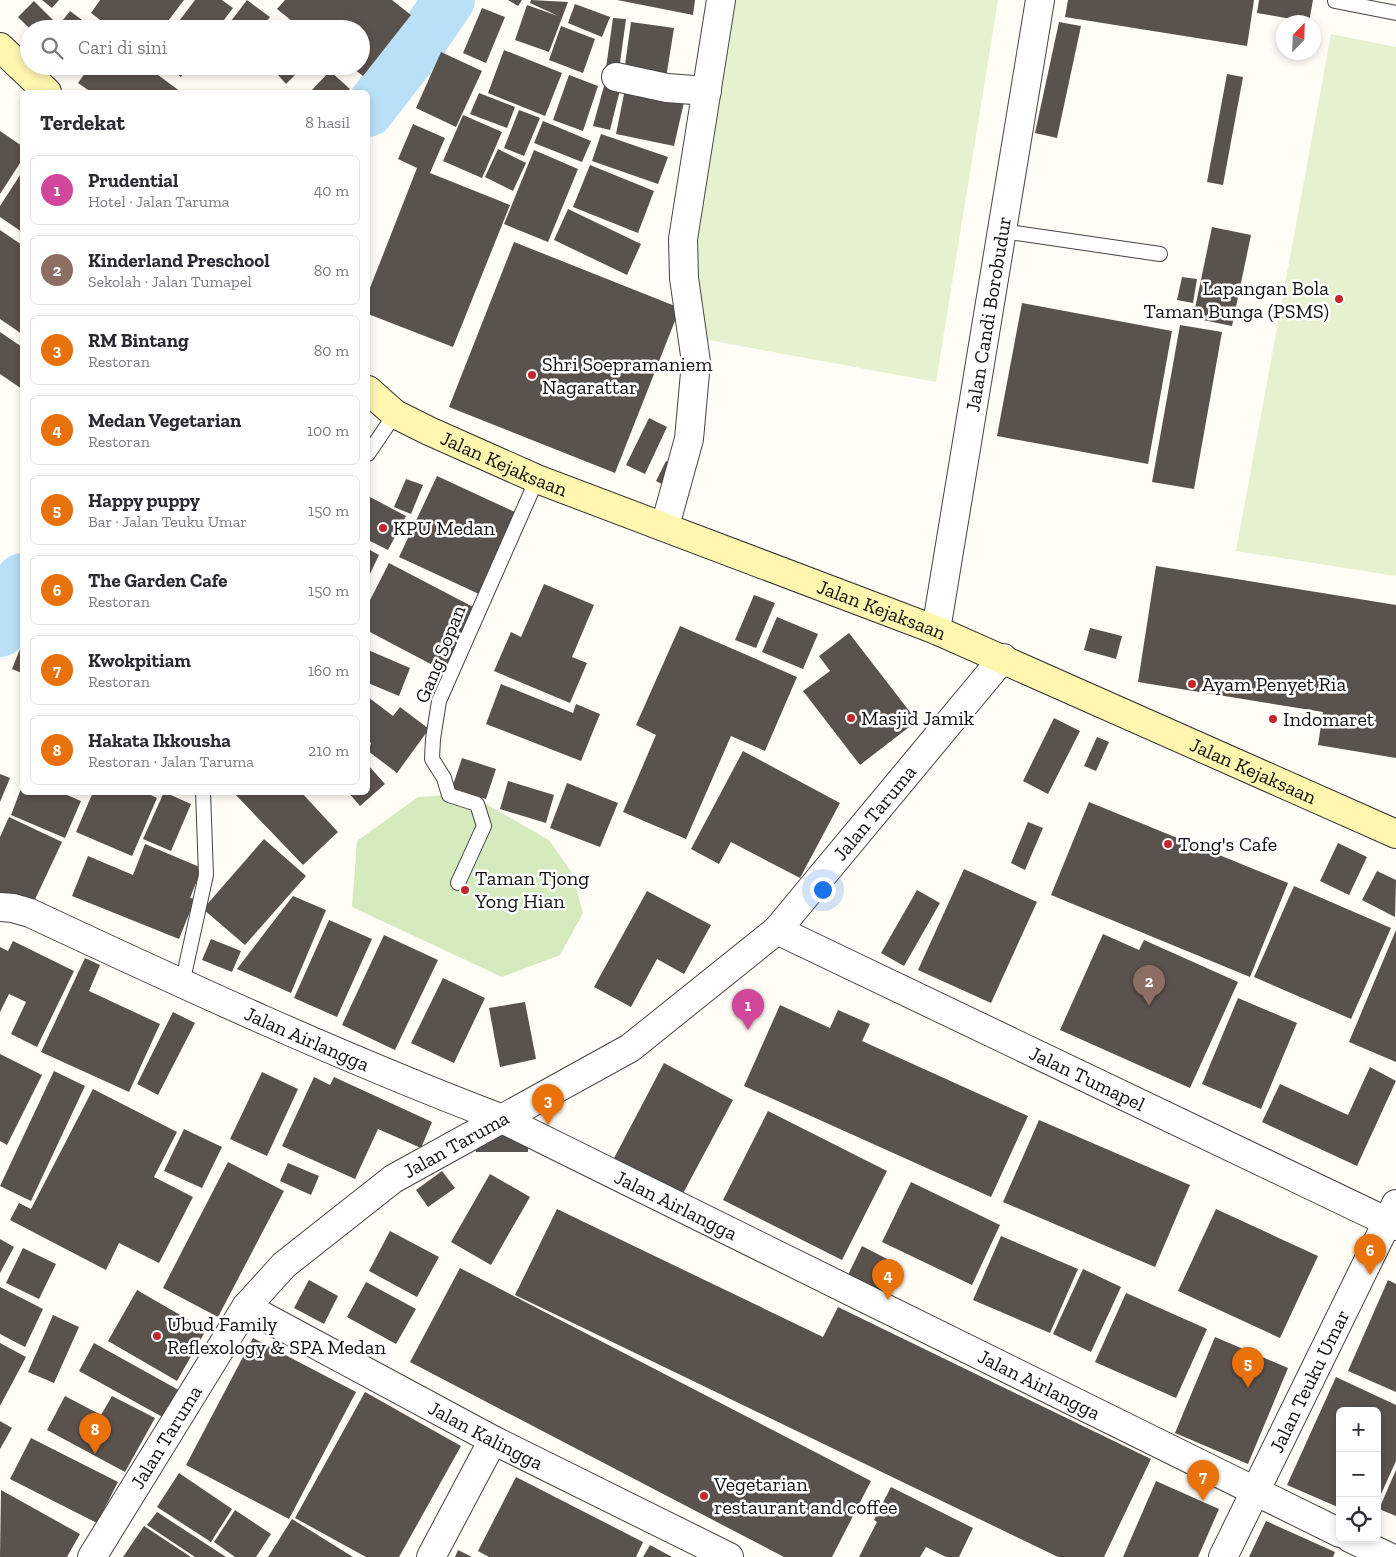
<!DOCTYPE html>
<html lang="id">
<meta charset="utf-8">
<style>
:root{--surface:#fff;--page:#f2f2f3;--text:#2b2b33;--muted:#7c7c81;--line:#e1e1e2;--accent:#c4262e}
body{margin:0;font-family:"Zilla Slab",serif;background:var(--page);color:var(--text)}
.controls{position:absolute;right:15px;bottom:15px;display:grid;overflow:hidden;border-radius:8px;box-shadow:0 2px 8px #0003}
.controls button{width:45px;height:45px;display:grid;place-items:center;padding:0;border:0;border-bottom:1px solid var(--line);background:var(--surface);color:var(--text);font:25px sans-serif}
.compass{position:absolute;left:1276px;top:15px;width:45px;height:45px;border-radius:50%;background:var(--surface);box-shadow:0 2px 8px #0003;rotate:23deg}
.you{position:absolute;left:822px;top:889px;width:18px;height:18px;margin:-12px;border:4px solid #fff;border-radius:50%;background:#1a73e8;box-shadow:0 0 0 8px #1a73e833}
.badge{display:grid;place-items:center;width:32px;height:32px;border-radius:50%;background:var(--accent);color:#fff;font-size:16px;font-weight:700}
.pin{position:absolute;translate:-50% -41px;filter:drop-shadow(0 1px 2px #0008)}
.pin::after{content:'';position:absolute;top:26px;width:18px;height:15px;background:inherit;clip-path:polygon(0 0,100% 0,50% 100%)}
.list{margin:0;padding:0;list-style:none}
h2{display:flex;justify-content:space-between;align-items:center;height:65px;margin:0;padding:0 20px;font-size:21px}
h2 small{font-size:16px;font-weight:400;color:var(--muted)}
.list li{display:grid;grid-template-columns:32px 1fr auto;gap:15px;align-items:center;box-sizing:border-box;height:70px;margin:0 10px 10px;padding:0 10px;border:1px solid var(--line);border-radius:8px}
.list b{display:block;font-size:19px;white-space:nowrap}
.list p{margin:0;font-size:16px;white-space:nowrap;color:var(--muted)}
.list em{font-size:16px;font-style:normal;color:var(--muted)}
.icon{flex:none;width:28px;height:28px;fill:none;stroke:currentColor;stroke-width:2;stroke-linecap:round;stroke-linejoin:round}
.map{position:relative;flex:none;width:1396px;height:1557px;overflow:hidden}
.search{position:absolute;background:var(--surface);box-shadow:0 2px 8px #0003;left:20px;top:20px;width:350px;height:55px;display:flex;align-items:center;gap:12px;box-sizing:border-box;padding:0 18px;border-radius:28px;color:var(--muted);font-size:19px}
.panel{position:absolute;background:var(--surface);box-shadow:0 2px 8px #0003;left:20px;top:90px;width:350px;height:705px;border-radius:8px}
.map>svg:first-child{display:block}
.green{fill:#d5ebbd}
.pitch{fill:#e6f2cf}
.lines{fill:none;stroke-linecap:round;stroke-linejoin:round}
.river{stroke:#b9e0f7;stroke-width:52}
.building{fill:#5a524d}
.lane-casing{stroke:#444;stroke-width:16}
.street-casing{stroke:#444;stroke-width:30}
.secondary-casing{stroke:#333;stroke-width:30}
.lane{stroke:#fff;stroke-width:14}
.street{stroke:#fff;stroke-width:28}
.secondary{stroke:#fff6b0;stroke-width:28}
.poi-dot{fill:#c4262e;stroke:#fff;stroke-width:2}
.labels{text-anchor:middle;stroke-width:5;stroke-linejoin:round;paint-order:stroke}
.poi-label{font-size:20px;fill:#111;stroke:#fff;text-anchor:start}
.street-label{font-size:20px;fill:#111;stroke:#fff}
</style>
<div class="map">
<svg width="1396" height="1557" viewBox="0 0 1396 1557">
<rect width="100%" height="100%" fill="#fffdf5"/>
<path class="green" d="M449,795L486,804L549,840L572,873L583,913L560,955L502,977L352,907L357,841L418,797Z"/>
<g class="pitch">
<path d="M736,0H998L936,382L703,339L689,283Z"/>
<path d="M1331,34L1396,47V576L1236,551Z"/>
</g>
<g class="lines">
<g class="river">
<path d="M368,111L413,53L449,0"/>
<path d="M0,631L22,579"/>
</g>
</g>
<g class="building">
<path d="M42,0H59L52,8Z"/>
<path d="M100,0H184L162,29H112L91,13Z"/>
<path d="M195,0H222L233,8L217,29H173Z"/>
<path d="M247,0L270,17L261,29H225Z"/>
<path d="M285,0H392L411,15L363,76L350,66H361V29H302L277,9Z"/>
<path d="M508,0H522L518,6Z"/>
<path d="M531,0L568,2L549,52L515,40L527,5L558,16L530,3Z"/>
<path d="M617,0H695L693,15Z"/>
<path d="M1068,0H1254L1247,46L1065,17Z"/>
<path d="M1259,0H1313L1309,22L1257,13Z"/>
<path d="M34,1L58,25L53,29H30L18,17Z"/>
<path d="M575,4L610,17L602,37L568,23Z"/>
<path d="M482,8L505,17L486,63L463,53Z"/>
<path d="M70,11L94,29H56Z"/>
<path d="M613,18L626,19L619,70L606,68Z"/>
<path d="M631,22L674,28L666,78L624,72Z"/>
<path d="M1059,22L1081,26L1057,138L1035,133Z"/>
<path d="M561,26L595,39L583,73L549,60Z"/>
<path d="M504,50L562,73L545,116L488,93Z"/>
<path d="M441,52L482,71L456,127L416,108Z"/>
<path d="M90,66H146L181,92H91L78,83Z"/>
<path d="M166,66H189L181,77Z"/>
<path d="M270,66H304L286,84Z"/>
<path d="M330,71L350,89L347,92H310Z"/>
<path d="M1227,74L1243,77L1223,185L1207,182Z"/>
<path d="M569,75L598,86L583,131L553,120Z"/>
<path d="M604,86L620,90L610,130L593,126Z"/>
<path d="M625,89L684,102L674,146L616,134Z"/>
<path d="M479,93L515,107L507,128L470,114Z"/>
<path d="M519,110L540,118L524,156L504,148Z"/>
<path d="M463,115L502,132L482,178L443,161Z"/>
<path d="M543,121L591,141L582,162L534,143Z"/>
<path d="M413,124L445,138L430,173L510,205L453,347L368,314V293L417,168L398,159Z"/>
<path d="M0,131L22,146V160L0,194Z"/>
<path d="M601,134L668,157L658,184L592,161Z"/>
<path d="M498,149L526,163L513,191L485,177Z"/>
<path d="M534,150L578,169L548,242L504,224Z"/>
<path d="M590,165L654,191L638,233L573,207Z"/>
<path d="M22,172V232L0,217V206Z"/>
<path d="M568,209L641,244L627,275L554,240Z"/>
<path d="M1212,227L1251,235L1232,326L1193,318Z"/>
<path d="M0,230L22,245V334L0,319Z"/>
<path d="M514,242L680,308L615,473L449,407Z"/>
<path d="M1182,277L1197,279L1193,303L1177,300Z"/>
<path d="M1022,303L1172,331L1148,464L997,436Z"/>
<path d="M1180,325L1222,332L1194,489L1152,482Z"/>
<path d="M0,332L22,347V389L0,374Z"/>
<path d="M649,418L667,427L645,474L626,465Z"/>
<path d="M666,461L677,467L667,487L656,481Z"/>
<path d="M437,476L517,513L479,594L399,557Z"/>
<path d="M406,479L423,485L411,514L394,507Z"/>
<path d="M370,497L406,516L388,550L368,540V503Z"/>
<path d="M368,549L379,555L368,578Z"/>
<path d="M389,563L477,609L444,671L368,631V604Z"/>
<path d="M1156,566L1396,605V758L1318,745L1323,712L1138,682Z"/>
<path d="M544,584L594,605L572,657L587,663L570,703L494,671L511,632L521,637Z"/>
<path d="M754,595L775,603L756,648L735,640Z"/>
<path d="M777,617L818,634L803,669L762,652Z"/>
<path d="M680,626L797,677L765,751L731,736L686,839L623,812L656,735L636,725Z"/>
<path d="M1090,628L1122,636L1116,659L1084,650Z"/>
<path d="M849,633L917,721L860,765L803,691L830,671L819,656Z"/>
<path d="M22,644V673L12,669Z"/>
<path d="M368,650L410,668L399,696L368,683Z"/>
<path d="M501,684L573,713L576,704L600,714L581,761L486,724Z"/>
<path d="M368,697L393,716L400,707L429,729L397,773L368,751L371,743L368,741Z"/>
<path d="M1054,718L1080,731L1048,794L1023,781Z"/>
<path d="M1097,737L1109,742L1096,771L1084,766Z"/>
<path d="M743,751L840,803L800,878L731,842L719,864L691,849Z"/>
<path d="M462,758L496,769L486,799L452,788Z"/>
<path d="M368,765L385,784L360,806L348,792H368Z"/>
<path d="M0,774L10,778L0,802Z"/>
<path d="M508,781L554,795L546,823L500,809Z"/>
<path d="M567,783L618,803L600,847L550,828Z"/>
<path d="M22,786V792H60L81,801L65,838L11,815Z"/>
<path d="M93,792H145L157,798L132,856L76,832Z"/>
<path d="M164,792L191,804L171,851L143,839Z"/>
<path d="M233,792H301L338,832L303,865Z"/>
<path d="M1089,802L1288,883L1250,977L1051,895Z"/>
<path d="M9,817L62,842L30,910L0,897V837Z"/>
<path d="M1028,822L1043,828L1025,870L1011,863Z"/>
<path d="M264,839L306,876L245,945L203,909Z"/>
<path d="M1338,843L1367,857L1349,895L1320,881Z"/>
<path d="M145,844L202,868L190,898L195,899L179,939L72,896L88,856L133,875Z"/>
<path d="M964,869L1037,902L991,1003L918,970Z"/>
<path d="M1377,871L1396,880L1395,917L1362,900Z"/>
<path d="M1294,886L1391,928L1351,1019L1254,977Z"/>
<path d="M917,890L940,903L904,966L881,953Z"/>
<path d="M647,891L711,925L684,974L657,959L631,1007L594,987Z"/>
<path d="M293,896L326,910L291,993L237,969Z"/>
<path d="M329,920L372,939L337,1017L294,998Z"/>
<path d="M1396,930V1062L1349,1042Z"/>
<path d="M1103,934L1139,950L1144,940L1238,982L1190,1088L1060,1030Z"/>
<path d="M384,935L438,960L395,1050L342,1025Z"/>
<path d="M211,939L241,951L232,972L202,960Z"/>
<path d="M13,941L74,971L37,1047L11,1034L26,1002L9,994L0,1012V947L8,951Z"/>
<path d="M85,958L100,965L89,991L160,1024L129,1092L41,1052Z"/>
<path d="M443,978L485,998L454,1063L411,1043Z"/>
<path d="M1238,998L1297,1023L1261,1109L1202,1084Z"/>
<path d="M525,1002L536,1059L500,1067L489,1008Z"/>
<path d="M780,1005L830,1028L838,1010L870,1024L862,1041L1028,1116L991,1197L744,1086Z"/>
<path d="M173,1012L195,1023L158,1095L137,1084Z"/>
<path d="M0,1054L42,1075L7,1145L0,1141Z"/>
<path d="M664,1063L733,1100L680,1199L612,1162Z"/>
<path d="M1370,1067L1396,1081L1357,1166L1262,1122L1280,1084L1348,1115Z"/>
<path d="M54,1071L85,1086L31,1201L0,1186Z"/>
<path d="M262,1072L298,1089L267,1156L230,1139Z"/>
<path d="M314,1077L330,1085L334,1077L432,1122L421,1148L378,1129L355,1179L282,1146Z"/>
<path d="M93,1089L177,1132L154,1177L193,1197L159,1263L119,1243L106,1270L10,1220L19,1203L31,1209Z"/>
<path d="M768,1111L887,1171L842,1260L723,1200Z"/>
<path d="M1039,1120L1190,1185L1155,1267L1003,1202Z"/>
<path d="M184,1129L222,1147L202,1188L164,1171Z"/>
<rect x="476" y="1136" width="52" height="16"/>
<path d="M228,1162L284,1191L218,1317L163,1288Z"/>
<path d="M288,1163L319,1176L311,1195L280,1181Z"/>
<path d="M442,1171L455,1188L428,1207L416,1190Z"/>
<path d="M490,1174L530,1197L491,1265L451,1242Z"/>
<path d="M911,1182L1000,1225L972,1285L882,1242Z"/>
<path d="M557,1209L823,1337L838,1307L1151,1459L1104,1557H1058L515,1295Z"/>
<path d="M1216,1209L1318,1256L1280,1338L1178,1291Z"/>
<path d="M390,1231L439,1257L417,1297L369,1271Z"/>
<path d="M1001,1236L1078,1269L1050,1333L973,1300Z"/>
<path d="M0,1239L14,1247L0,1273Z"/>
<path d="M862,1246L893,1262L879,1290L848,1275Z"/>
<path d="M23,1248L56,1264L39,1299L6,1283Z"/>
<path d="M460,1268L871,1481L832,1557H784L410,1362Z"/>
<path d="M1083,1269L1121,1287L1091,1352L1053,1334Z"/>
<path d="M309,1280L338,1296L324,1324L294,1308Z"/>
<path d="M1388,1280L1396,1284V1392L1348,1371Z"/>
<path d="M366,1282L416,1309L396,1344L347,1317Z"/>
<path d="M0,1287L43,1309L25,1347L0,1334Z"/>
<path d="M137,1290L206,1330L177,1381L108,1341Z"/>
<path d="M1126,1293L1207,1329L1176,1398L1095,1362Z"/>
<path d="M53,1315L79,1327L54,1383L28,1372Z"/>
<path d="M1215,1337L1288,1368L1248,1464L1175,1433Z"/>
<path d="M253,1338L356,1392L289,1519L186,1465Z"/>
<path d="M0,1343L26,1357L0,1406Z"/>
<path d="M94,1343L184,1393L168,1420L79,1371Z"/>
<path d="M1336,1377L1396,1405V1461L1377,1503V1411H1340V1508L1287,1485Z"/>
<path d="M365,1392L461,1446L399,1557H366L295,1518Z"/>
<path d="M65,1396L101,1415L112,1396L155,1418L125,1472L47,1430Z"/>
<path d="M0,1421L12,1428L0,1449Z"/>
<path d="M31,1438L118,1482L97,1523L10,1479Z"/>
<path d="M1396,1470V1516L1379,1509Z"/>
<path d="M179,1473L232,1509L211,1542L157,1507Z"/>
<path d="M516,1477L643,1542L636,1557H489L478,1551Z"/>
<path d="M1156,1481L1219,1509L1198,1557H1123Z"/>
<path d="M891,1487L973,1528L959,1557H946L926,1547L920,1557H859L877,1522L874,1520Z"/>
<path d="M1,1490L80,1534L67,1557H0Z"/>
<path d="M235,1510L271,1534L256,1557H235L214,1542Z"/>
<path d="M157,1512L226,1557H195L147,1525Z"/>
<path d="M292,1519L353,1557H268Z"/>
<path d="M1266,1521L1335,1552L1333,1557H1249Z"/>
<path d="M144,1526L191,1557H123Z"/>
<path d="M650,1545L672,1557H643Z"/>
<path d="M458,1550L472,1557H455Z"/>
</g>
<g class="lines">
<g class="lane-casing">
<g id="lane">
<path d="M1335,1L1396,13"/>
<path d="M1002,231L1160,254"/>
<path d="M368,454L395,414"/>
<path d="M458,883L484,826L477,804L449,795L444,778L432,759L433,739L439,701L537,479"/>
<path d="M182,984L206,875L203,792"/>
</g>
</g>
<g class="street-casing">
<g id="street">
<path d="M616,77L667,88L707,91"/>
<path d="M665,526L689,439L696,362L684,278L683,239L721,0"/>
<path id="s1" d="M936,630L1040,0"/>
<path id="s2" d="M0,907L13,908L30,913C184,985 340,1057 500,1118L1340,1533"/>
<path id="s3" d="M777,930L1396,1226"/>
<path id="s4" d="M246,1307L493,1440L729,1557"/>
<path d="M1350,1538L1389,1557"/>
<path id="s5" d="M92,1557L246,1307L284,1265L393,1179L630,1048L777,930L1003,658"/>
<path d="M431,1557L493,1440"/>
<path id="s6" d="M1223,1557L1396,1204"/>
</g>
</g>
<g class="secondary-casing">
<g id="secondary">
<path d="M0,47L47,92"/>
<path id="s7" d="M368,390L395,414L429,431L537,479L936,630L1396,834"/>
</g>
</g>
<use href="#lane" class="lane"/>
<use href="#street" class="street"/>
<use href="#secondary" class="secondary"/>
</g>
<g class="poi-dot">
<circle cx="1339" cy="299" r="5"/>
<circle cx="532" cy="375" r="5"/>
<circle cx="383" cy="528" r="5"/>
<circle cx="1192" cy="684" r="5"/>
<circle cx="851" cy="718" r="5"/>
<circle cx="1273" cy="719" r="5"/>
<circle cx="1168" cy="844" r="5"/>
<circle cx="465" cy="890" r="5"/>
<circle cx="157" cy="1336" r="5"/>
<circle cx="704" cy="1496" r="5"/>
</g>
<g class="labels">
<g class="poi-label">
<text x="1329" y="295" text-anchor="end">Lapangan Bola<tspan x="1329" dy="23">Taman Bunga (PSMS)</tspan></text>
<text x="542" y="371">Shri Soepramaniem<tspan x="542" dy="23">Nagarattar</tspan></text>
<text x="393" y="535">KPU Medan</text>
<text x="1202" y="691">Ayam Penyet Ria</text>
<text x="861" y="725">Masjid Jamik</text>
<text x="1283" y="726">Indomaret</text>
<text x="1178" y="851">Tong's Cafe</text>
<text x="475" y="885">Taman Tjong<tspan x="475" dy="23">Yong Hian</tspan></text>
<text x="167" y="1331">Ubud Family<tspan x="167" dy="23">Reflexology &amp; SPA Medan</tspan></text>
<text x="714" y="1491">Vegetarian<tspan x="714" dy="23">restaurant and coffee</tspan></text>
</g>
<g class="street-label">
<text dy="7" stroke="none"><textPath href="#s1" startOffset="320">Jalan Candi Borobudur</textPath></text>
<text dy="7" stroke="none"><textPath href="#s7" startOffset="156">Jalan Kejaksaan</textPath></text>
<text dy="7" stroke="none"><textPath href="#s7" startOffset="561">Jalan Kejaksaan</textPath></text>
<text transform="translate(440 654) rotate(-68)" y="7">Gang Sopan</text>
<text dy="7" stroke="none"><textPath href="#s7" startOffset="966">Jalan Kejaksaan</textPath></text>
<text dy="7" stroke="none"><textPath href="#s5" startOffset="1101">Jalan Taruma</textPath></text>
<text dy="7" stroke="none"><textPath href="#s2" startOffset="335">Jalan Airlangga</textPath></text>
<text dy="7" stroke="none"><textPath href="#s3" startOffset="344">Jalan Tumapel</textPath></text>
<text dy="7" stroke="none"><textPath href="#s5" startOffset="561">Jalan Taruma</textPath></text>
<text dy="7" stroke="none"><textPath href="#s2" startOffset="740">Jalan Airlangga</textPath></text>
<text dy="7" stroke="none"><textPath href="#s6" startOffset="196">Jalan Teuku Umar</textPath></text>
<text dy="7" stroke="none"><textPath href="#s2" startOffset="1145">Jalan Airlangga</textPath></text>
<text dy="7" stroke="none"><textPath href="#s4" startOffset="272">Jalan Kalingga</textPath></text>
<text dy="7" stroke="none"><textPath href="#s5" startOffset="141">Jalan Taruma</textPath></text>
</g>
</g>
</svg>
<div class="controls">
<button>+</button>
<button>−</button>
<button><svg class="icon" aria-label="locate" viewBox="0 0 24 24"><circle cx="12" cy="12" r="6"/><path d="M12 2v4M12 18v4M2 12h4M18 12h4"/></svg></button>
</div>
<svg class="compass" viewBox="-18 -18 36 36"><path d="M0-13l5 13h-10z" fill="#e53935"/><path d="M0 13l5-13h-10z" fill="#7c7c81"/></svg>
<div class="you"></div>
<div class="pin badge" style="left:748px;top:1030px;background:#d1479c">1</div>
<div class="pin badge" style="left:1149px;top:1006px;background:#8d6e63">2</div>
<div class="pin badge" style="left:548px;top:1125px;background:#e8710a">3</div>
<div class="pin badge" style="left:888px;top:1300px;background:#e8710a">4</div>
<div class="pin badge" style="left:1248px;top:1388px;background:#e8710a">5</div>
<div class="pin badge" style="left:1370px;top:1275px;background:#e8710a">6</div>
<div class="pin badge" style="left:1203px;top:1501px;background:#e8710a">7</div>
<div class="pin badge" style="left:95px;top:1454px;background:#e8710a">8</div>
<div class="search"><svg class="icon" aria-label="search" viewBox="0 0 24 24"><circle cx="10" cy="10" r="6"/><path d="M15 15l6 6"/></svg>Cari di sini</div>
<section class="panel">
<h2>Terdekat<small>8 hasil</small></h2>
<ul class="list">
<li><span class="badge" style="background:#d1479c">1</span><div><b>Prudential</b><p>Hotel · Jalan Taruma</p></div><em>40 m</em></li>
<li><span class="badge" style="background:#8d6e63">2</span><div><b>Kinderland Preschool</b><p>Sekolah · Jalan Tumapel</p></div><em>80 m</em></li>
<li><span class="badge" style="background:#e8710a">3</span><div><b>RM Bintang</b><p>Restoran</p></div><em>80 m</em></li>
<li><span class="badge" style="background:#e8710a">4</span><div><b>Medan Vegetarian</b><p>Restoran</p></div><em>100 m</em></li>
<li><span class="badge" style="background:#e8710a">5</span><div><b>Happy puppy</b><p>Bar · Jalan Teuku Umar</p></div><em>150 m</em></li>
<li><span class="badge" style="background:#e8710a">6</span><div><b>The Garden Cafe</b><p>Restoran</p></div><em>150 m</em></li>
<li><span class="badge" style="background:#e8710a">7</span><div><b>Kwokpitiam</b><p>Restoran</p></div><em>160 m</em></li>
<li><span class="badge" style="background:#e8710a">8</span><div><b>Hakata Ikkousha</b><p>Restoran · Jalan Taruma</p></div><em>210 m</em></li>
</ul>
</section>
</div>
